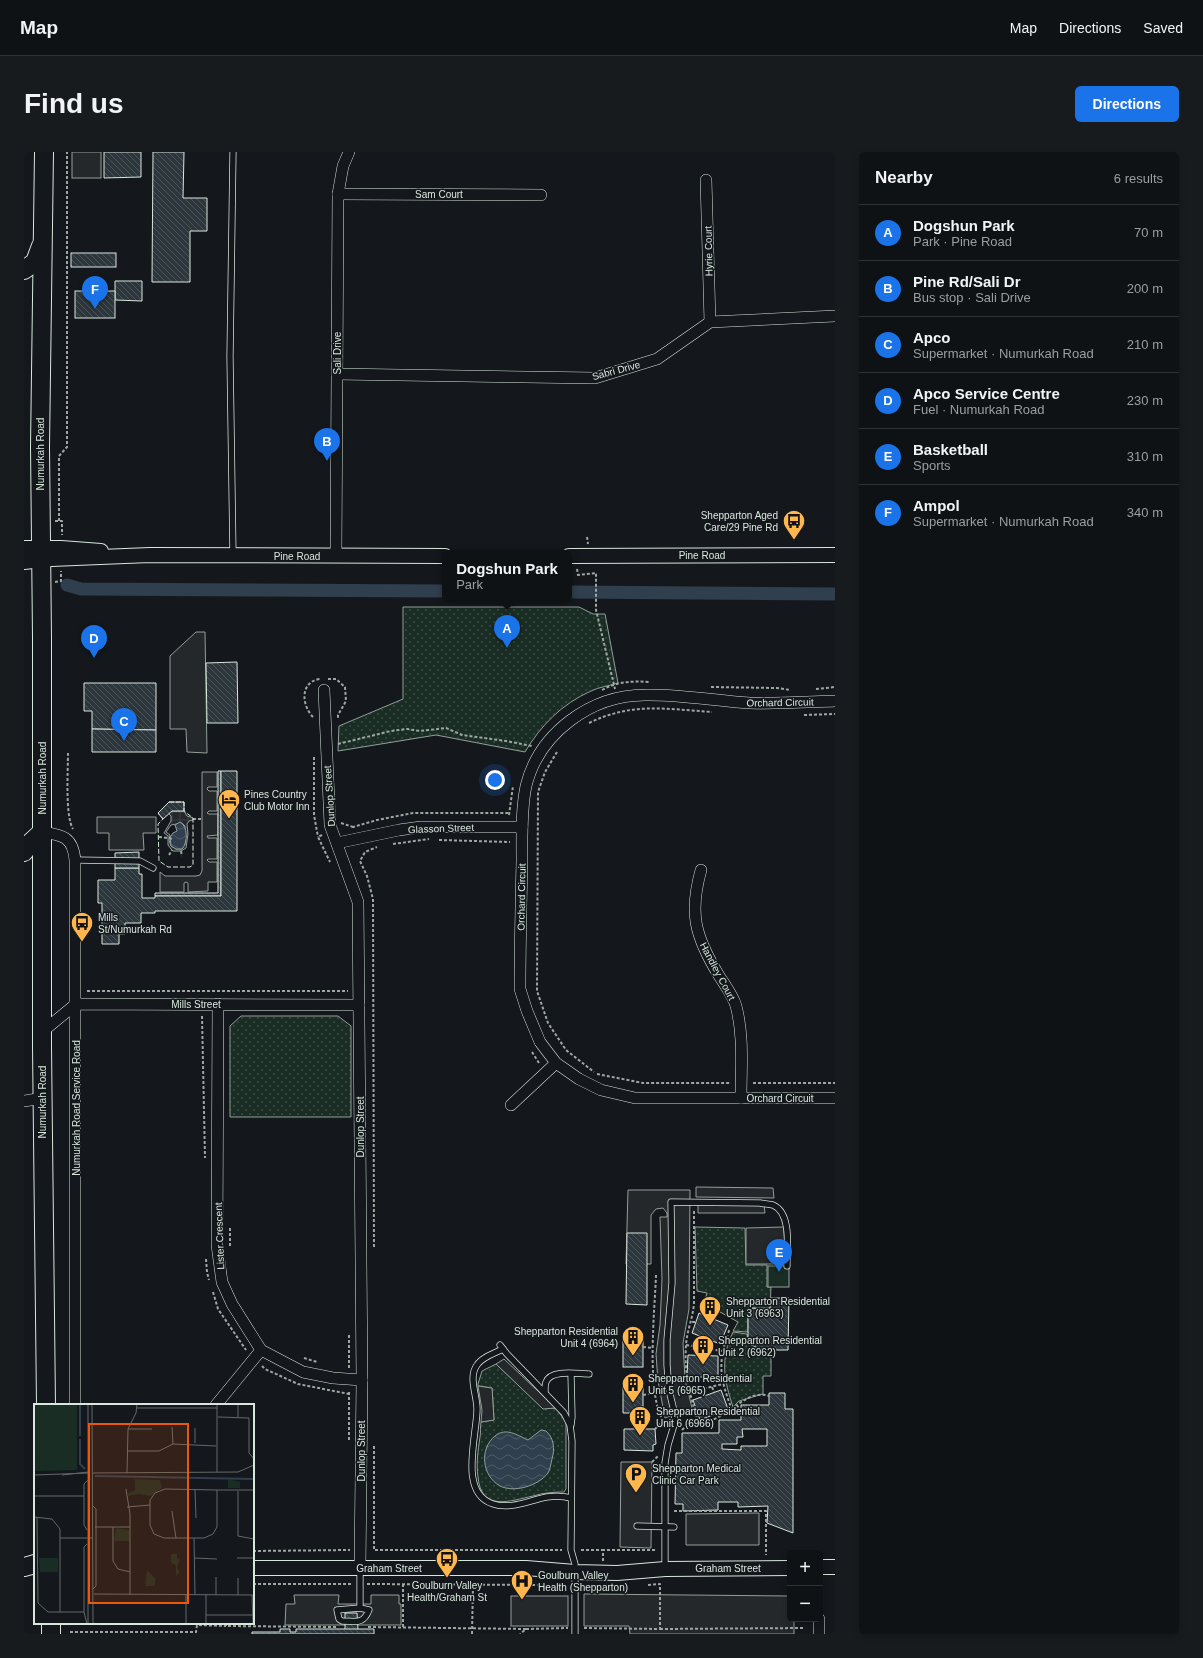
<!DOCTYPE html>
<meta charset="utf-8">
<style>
:root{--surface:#0f1215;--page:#181b1e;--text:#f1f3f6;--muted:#9b9ea0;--line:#2f3234;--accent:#1a73e8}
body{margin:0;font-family:Helvetica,sans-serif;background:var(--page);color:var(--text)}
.controls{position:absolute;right:12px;bottom:12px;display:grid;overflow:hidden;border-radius:6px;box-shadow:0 2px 6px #0003}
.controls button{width:36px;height:36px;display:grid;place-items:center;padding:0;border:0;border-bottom:1px solid var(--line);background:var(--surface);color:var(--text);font:20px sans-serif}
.you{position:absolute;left:471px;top:628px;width:14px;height:14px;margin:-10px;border:3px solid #fff;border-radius:50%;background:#1a73e8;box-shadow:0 0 0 6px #1a73e833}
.badge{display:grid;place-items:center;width:26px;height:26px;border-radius:50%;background:var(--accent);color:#fff;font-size:13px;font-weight:700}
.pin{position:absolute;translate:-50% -33px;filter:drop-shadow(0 1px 2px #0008)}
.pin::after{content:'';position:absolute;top:21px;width:14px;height:12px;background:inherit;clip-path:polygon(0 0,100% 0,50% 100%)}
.popup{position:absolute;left:418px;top:398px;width:130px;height:52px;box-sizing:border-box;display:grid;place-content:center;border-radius:6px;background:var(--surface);filter:drop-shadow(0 1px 3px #0005);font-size:13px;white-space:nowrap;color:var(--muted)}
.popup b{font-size:15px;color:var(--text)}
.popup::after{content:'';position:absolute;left:50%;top:100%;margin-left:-8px;border:8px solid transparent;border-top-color:var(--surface)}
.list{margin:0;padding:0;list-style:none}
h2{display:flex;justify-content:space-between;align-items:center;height:52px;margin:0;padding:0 16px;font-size:17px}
h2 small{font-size:13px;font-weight:400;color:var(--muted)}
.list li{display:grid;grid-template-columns:26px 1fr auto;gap:12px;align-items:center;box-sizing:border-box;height:56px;padding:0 16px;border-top:1px solid var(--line)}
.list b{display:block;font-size:15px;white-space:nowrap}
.list p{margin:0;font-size:13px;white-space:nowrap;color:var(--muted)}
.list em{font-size:13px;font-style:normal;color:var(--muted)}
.map{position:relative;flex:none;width:811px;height:1482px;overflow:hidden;border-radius:6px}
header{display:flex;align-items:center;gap:24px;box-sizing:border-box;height:56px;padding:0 20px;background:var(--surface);border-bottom:1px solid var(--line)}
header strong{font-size:19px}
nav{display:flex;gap:22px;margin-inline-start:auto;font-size:14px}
.intro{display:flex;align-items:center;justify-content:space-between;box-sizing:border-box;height:96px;padding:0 24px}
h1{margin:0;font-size:28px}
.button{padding:10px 18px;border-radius:6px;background:var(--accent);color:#fff;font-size:14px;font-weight:700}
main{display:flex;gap:24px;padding:0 24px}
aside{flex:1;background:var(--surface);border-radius:6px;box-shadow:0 2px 6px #0003}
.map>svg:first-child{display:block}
.green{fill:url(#green-dots);stroke:#939e99}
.pitch{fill:#1a2d24;stroke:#939e99}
.parking{fill:#24282b;stroke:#939e99}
.plaza{fill:url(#plaza-grid);stroke:#939e99;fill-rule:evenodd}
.water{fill:url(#water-waves);stroke:#939e99}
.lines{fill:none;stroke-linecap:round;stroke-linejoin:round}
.canal{stroke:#2f3f4d;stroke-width:13}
.building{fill:url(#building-back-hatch);stroke:#d8e6dc;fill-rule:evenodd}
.service-casing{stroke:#d8e6dc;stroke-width:7}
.minor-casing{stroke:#d8e6dc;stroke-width:12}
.tertiary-casing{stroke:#d8e6dc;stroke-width:16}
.trunk-casing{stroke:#d8e6dc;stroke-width:20}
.path{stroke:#9da8a2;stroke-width:2;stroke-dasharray:3 2;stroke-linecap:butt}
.service{stroke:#14181c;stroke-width:5.5}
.minor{stroke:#14181c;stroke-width:11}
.tertiary{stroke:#14181c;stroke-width:14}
.trunk{stroke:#14181c;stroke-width:18}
.fence{stroke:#d8e6dc;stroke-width:1;stroke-dasharray:5 2;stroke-linecap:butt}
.labels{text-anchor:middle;stroke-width:3;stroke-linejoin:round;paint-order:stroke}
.street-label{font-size:10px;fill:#d8e6dc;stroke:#14181c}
.poi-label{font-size:10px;fill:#d8e6dc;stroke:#14181c;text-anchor:start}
.inset-river{fill:none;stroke:#2f3f4d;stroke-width:2}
.inset-road{fill:none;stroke:#626a69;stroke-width:1}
.view{fill:#e8590c;fill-opacity:0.15;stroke:#e8590c;stroke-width:2}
.inset-edge{fill:none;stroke:#d8e6dc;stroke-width:2}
</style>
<header>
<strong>Map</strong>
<nav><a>Map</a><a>Directions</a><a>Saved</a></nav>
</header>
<div class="intro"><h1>Find us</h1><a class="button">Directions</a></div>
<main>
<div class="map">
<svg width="811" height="1482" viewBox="0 0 811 1482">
<defs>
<pattern id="green-dots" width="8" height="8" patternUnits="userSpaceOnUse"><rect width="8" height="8" fill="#1a2d24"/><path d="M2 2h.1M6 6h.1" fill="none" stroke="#3b4b43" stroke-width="1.8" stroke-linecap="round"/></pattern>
<pattern id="plaza-grid" width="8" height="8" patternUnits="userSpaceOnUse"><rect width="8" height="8" fill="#24282b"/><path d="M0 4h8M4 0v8" fill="none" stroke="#393d3f"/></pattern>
<pattern id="water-waves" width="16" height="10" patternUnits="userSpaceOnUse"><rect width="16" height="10" fill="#2f3f4d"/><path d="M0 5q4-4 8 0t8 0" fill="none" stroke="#4c5b66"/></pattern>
<pattern id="building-back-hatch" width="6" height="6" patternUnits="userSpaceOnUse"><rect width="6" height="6" fill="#2c363c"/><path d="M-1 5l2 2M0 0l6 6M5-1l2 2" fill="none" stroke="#4a5358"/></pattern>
</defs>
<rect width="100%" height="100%" fill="#14181c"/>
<g class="green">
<path d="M379,455H555L569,462H581L594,531C585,534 575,535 567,539C538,552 517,573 501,600L412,583L314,599L315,574L379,547Z"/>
<path d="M217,864H314L327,874V965H206V874Z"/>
<path d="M671,1075L721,1076L722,1113H743V1135H747L746,1156H724V1180L709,1179L714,1170L680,1151L683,1141L673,1139Z"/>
<path d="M709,1180L723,1182L724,1191L747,1204V1224H739V1242L715,1249L709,1255C700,1228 696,1207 709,1180Z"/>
<path d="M472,1212L519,1256H532L542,1270V1337L540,1340C529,1340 519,1341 509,1344C486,1349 457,1360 454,1325C452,1311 454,1299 456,1285C457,1280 456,1275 457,1270L470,1268L468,1236L454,1234V1232L458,1219Z"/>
</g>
<rect class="pitch" x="744" y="1114" width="21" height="21"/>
<g class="parking">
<rect x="48" y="0" width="29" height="26"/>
<path d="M172,480H181L183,601L163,600L162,577H146V504Z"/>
<path d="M178,620H193V635H184L183,637L185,639H193V659H185L183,661L185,662H194V683L183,684L184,686H193V707H184L183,708L185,710H193V730H184V739L164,740V731L162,730L160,731V740H136V720L141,724H172L176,723L178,719Z"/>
<path d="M73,665H132V681H119L120,698H85V681H73Z"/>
<path d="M672,1035L749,1036L750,1046L672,1045Z"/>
<path d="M604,1038H666L665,1157L659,1191L661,1227L668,1256L641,1266L634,1229L632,1202L636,1173L638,1127L636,1065H643V1061L639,1056L632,1057L627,1063V1112H602Z"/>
<path d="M674,1052L740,1053L741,1061H674Z"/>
<path d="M760,1075L761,1112H722V1076Z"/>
<path d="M480,1207L532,1256L519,1257L472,1212Z"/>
<path d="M454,1234L468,1236L470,1268L457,1270L458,1258Z"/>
<path d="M597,1310H628L627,1396L596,1395Z"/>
<path d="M735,1361V1393H662V1362Z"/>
<path d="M560,1442L766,1444V1467H770V1482H606L605,1474H560Z"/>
<path d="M270,1443H315L314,1452H347V1443H375V1452H377V1473H261L262,1452H271Z"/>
<rect x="487" y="1444" width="57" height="30"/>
</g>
<path class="plaza" d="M148,659H160L163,664L169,666V668L165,669L163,672L164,682L162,696L157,699H149L147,697L144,693V684L140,681L147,669V664L145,662ZM158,671L161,674V692L158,697H152L147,694L145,688L146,683L142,680L147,673Z"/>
<g class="water">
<path d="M156,670C164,674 164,691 158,697H152L147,694L146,685L149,681L153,679L151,673Z"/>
<path d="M517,1278L522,1279C530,1286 531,1297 528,1307C527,1311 526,1318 524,1321C514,1334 490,1341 476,1334C458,1324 455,1297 471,1284C482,1275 493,1283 504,1288Z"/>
</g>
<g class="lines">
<g class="canal">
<path d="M43,433L57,437L421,439"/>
<path d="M545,440L811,442"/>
</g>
</g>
<g class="building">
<path d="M80,0H117V25L80,26Z"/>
<path d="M129,0H160L159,46H183V79H166V130H128Z"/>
<rect x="47" y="101" width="45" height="14"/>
<path d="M91,129H118V149L91,148Z"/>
<rect x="51" y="139" width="40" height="27"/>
<path d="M213,510L214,571H183L182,511Z"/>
<path d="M60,531H132V578L68,577V559H60Z"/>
<path d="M68,577L132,578V600H68Z"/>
<path d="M194,619H197V744H131V741H194Z"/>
<path d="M197,619H213V759H131V761H117V771H101V782H95V792H78V751H74V728H91V716H115V722H118V746H131V744H197Z"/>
<path d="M145,650H160V659H148L139,667L134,661Z"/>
<path d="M115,700V716H91V701Z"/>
<path d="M603,1081H623V1153L602,1152Z"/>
<path d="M747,1146H765L764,1198H748L747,1203L724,1191V1156L746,1157Z"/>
<path d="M675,1161L704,1173L696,1192L668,1181Z"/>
<rect x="599" y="1183" width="20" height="32"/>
<path d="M664,1203L694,1204V1225H663Z"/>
<path d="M599,1229L619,1230V1261H599Z"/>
<path d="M697,1238L704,1257L676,1268L669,1248Z"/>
<path d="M745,1241H761V1257H769V1381L743,1371L744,1354L714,1355V1350H694V1358L659,1359V1352H651L652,1301H658V1281H695V1268H717V1253H745ZM718,1277H743V1294H717V1298L698,1297V1292H713V1285H719Z"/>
<path d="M600,1277H631L632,1292L629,1293V1299L600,1298Z"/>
<path d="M321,1461H333L334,1478H321Z"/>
<path d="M256,1477H266V1480H272V1477H350V1482H228V1480H256Z"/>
</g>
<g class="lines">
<g class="service-casing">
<g id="service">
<path d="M209,0L206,205L209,403"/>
<path d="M51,708L116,709L129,716"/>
<path d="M476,1193L483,1202L540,1261L546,1273L548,1289L547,1398L551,1412"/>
<path d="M479,1197C471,1201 458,1205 453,1213C444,1225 453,1243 453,1257C453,1284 434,1341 469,1352C486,1358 506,1348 523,1345C531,1344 539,1344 547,1346"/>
<path d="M521,1240C521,1237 521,1232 522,1230C527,1217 554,1222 565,1222"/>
<path d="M547,1273L548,1265L547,1222"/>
<path d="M613,1374L650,1375"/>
<path d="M641,1416V1311L644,1293L651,1270L650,1259L645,1238L643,1213V1188L648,1131L647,1050L736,1051C740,1052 745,1052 749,1053C768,1061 763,1097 763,1114"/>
<path d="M336,1456L345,1458C339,1473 332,1469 318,1469L315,1467L313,1458L336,1456V1417"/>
<path d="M551,1482V1421"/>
</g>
</g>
<g class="minor-casing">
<g id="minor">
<path d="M682,28L686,170"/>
<path d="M314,42L517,43"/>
<path d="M313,222L571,226L633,207L686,170L811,164"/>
<path d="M312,404L314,42L319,14L325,0"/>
<path d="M300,538L306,673L334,750L338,1228L336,1416"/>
<path d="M811,549C783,550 754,552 726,551C692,549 655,542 621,543C567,543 515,581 502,634C497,658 498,685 498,709C497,752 496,794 496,837L503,859L516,890L532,911L555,927L577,938L611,946H811"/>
<path d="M18,680C39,683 49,685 51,708V1253"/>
<path d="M313,691L375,678L397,675H498"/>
<path d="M677,718C665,761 671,784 694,822C700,832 709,843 712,854C720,884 717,915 717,946"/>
<path d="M194,852L193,1093L198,1130L208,1152L237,1198L279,1220L309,1226L338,1228"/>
<path d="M18,880L52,852L335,853"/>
<path d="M0,949L19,946"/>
<path d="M487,953L532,911"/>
<path d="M192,1253L237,1198"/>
<path d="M795,1467V1482"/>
</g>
</g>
<g class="tertiary-casing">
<g id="tertiary">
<path d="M0,396H37L77,399"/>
<path d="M545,404L811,403"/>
<path d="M0,410L27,407L126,403L421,404"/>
<path d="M796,1415H811"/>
<path d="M229,1416H502L551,1420L593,1421L641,1417L766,1416"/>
</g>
</g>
<g class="trunk-casing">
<g id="trunk">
<path d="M20,0L16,295L18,485V895L22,1253"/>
<path d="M0,118L11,110L17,94"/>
<path d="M0,700L6,691L18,680"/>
<path d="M0,1415L11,1412"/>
<path d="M27,1471V1482"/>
</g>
</g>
<g class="path">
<path d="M31,369H38V383"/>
<path d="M35,369V304L43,295V0"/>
<path d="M563,385L564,392"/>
<path d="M553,417L554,423L572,421V458L591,537"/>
<path d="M31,430L37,429V419"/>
<path d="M304,527H312L321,535L322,549L314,563V566"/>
<path d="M687,535L753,536L766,538"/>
<path d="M792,537L811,535"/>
<path d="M578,538C594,529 609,529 626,530"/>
<path d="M780,563L811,562"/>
<path d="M289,565C278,554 275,530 296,527"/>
<path d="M565,571C608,550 642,557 688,560"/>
<path d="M314,592L367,579L383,577L396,579L422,576L438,583L482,589L508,594"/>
<path d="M533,600L521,620L514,640L513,839L524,871L542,898L570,920"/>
<path d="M44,601C44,618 41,664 49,677"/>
<path d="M290,605V663L294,685"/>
<path d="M485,663L489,634"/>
<path d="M169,667H178"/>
<path d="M317,671L329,675"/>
<path d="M329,676V675L353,668L389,661H485"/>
<path d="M298,683L294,685L306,710"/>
<path d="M135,685L144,686"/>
<path d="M145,686L149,687"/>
<path d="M415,688L486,690"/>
<path d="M369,692L405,687"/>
<path d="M157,699L158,704"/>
<path d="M145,703L148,698"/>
<path d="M63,839H324"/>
<path d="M178,864L181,1006"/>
<path d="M508,900L515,911"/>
<path d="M573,922L619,931H706"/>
<path d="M729,931H811"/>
<path d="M670,1059V1151C669,1166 663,1178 662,1193C660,1221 666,1245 675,1272"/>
<path d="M206,1076V1096"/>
<path d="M350,1095L349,747L343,724L336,709L341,700L353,695"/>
<path d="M182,1107L183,1120L185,1128"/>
<path d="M632,1123C631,1156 621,1247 641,1271"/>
<path d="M189,1140L194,1157L222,1198"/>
<path d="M668,1170H672"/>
<path d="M662,1193L698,1199"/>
<path d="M619,1195L629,1196"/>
<path d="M686,1203L687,1197"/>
<path d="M280,1206L293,1210"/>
<path d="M238,1214L241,1217L274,1232L325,1242"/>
<path d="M325,1216V1182"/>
<path d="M688,1235L690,1240"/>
<path d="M665,1240L699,1232"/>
<path d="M619,1243L630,1241"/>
<path d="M712,1254L717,1256"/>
<path d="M708,1258C716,1249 733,1239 745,1244"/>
<path d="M631,1277L639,1269"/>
<path d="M658,1278L663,1273L681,1272L708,1258C696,1226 693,1212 705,1179L702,1177"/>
<path d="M325,1288V1238"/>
<path d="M350,1294V1398"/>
<path d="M628,1310L634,1304"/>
<path d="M650,1359H742V1403"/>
<path d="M351,1398H538"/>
<path d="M557,1398H579"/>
<path d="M229,1399L326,1398"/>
<path d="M579,1409V1398H633"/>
<path d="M229,1432H327"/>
<path d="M343,1432L531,1433"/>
<path d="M379,1432V1475"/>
<path d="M202,1471V1474L312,1475"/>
<path d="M344,1475L502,1477L496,1482"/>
<path d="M560,1476L636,1477V1432L624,1433"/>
<path d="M502,1477L544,1476"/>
<path d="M636,1477L781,1476"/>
<path d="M46,1480H172L173,1473L202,1474"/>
<path d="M448,1482L449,1432"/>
</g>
<use href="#service" class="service"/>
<use href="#minor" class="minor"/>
<use href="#tertiary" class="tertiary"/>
<use href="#trunk" class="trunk"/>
<path class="fence" d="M145,650H160V659L169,666V713L166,715H144L135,709L134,672L139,667L134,661Z"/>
</g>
<defs>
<g id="bus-pin" transform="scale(1.15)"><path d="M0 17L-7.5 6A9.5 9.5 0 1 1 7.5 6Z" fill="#ffb74d" stroke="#14181c"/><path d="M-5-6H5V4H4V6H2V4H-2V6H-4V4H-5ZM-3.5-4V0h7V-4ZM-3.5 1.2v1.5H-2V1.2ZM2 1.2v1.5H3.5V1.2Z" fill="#111"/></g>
<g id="hotel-pin" transform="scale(1.15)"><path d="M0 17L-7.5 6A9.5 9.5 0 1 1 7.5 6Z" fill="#ffb74d" stroke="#14181c"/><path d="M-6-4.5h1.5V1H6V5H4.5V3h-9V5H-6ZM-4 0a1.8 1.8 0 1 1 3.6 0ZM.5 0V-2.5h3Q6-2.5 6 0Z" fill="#111"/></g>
<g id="building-pin" transform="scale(1.15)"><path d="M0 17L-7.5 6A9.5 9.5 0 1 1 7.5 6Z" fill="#ffb74d" stroke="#14181c"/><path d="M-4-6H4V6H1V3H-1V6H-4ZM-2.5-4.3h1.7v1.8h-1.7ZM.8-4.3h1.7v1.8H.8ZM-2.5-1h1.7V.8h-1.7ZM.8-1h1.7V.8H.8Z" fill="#111"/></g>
<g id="parking-pin" transform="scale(1.15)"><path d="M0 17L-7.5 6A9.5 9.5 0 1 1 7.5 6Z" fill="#ffb74d" stroke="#14181c"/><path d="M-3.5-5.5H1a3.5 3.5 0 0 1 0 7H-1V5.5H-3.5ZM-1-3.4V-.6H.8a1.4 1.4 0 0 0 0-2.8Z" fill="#111"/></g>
<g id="hospital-pin" transform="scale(1.15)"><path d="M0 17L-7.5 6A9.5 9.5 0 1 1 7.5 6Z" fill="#ffb74d" stroke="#14181c"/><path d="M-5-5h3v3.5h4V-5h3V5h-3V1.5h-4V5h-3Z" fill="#111"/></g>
</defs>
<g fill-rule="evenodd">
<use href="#bus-pin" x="770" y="369"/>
<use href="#hotel-pin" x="205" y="648"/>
<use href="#bus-pin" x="58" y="771"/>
<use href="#building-pin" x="686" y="1155"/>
<use href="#building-pin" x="609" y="1185"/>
<use href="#building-pin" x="679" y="1194"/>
<use href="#building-pin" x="609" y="1232"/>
<use href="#building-pin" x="616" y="1265"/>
<use href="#parking-pin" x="612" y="1322"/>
<use href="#bus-pin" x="423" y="1407"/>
<use href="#hospital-pin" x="498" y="1429"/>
</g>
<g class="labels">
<g class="street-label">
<text x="415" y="46">Sam Court</text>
<text transform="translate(684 99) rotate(-91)" y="4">Hyrie Court</text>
<text transform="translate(313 201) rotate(-90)" y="4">Sali Drive</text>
<text transform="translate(592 218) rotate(-15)" y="4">Sabri Drive</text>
<text transform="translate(16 302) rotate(-90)" y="4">Numurkah Road</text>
<text x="678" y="407">Pine Road</text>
<text x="273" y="408">Pine Road</text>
<text transform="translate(756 550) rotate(-1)" y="4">Orchard Circuit</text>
<text transform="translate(18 626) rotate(-90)" y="4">Numurkah Road</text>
<text transform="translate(305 644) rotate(-94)" y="4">Dunlop Street</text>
<text transform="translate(417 676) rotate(-2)" y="4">Glasson Street</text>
<text transform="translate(497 745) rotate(-89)" y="4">Orchard Circuit</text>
<text transform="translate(694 819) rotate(62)" y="4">Handley Court</text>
<text x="172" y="856">Mills Street</text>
<text x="756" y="950">Orchard Circuit</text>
<text transform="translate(18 950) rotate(-90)" y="4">Numurkah Road</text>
<text transform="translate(52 956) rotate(-90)" y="4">Numurkah Road Service Road</text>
<text transform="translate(336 975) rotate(-90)" y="4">Dunlop Street</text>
<text transform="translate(195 1084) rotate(-92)" y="4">Lister Crescent</text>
<text transform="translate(337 1299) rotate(-90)" y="4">Dunlop Street</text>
<text x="365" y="1420">Graham Street</text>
<text x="704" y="1420">Graham Street</text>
</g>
<g class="poi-label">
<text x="754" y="367" text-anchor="end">Shepparton Aged<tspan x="754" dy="12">Care/29 Pine Rd</tspan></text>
<text x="220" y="646">Pines Country<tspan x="220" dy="12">Club Motor Inn</tspan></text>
<text x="74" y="769">Mills<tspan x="74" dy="12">St/Numurkah Rd</tspan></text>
<text x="702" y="1153">Shepparton Residential<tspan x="702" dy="12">Unit 3 (6963)</tspan></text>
<text x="594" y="1183" text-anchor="end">Shepparton Residential<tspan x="594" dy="12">Unit 4 (6964)</tspan></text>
<text x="694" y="1192">Shepparton Residential<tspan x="694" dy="12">Unit 2 (6962)</tspan></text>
<text x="624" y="1230">Shepparton Residential<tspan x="624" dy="12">Unit 5 (6965)</tspan></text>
<text x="632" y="1263">Shepparton Residential<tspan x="632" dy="12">Unit 6 (6966)</tspan></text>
<text x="628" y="1320">Shepparton Medical<tspan x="628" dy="12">Clinic Car Park</tspan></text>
<text x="514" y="1427">Goulburn Valley<tspan x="514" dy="12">Health (Shepparton)</tspan></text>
<text x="423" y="1437" text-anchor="middle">Goulburn Valley<tspan x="423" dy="12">Health/Graham St</tspan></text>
</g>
</g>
<g transform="translate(10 1252)">
<rect width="220" height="220" fill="#14181c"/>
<path d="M0,0H43V66L0,67ZM101,75L126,76L128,84L116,92L105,90L94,92V89L101,86ZM194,75L206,78V84H194ZM82,124L95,126V137H80ZM137,150H143V154L146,155L143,164L146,168L142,172V162L137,158ZM5,154H24V168H6ZM113,166L121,174V182H111Z" fill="#1a2d24"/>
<path d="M9,41H38L41,57L35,63L17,64L31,65H15L7,60L4,54ZM14,44L35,45L39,50V56L33,61L10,60L7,57L14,54L7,56L6,53L14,52L6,51Z" fill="#1a2d24" fill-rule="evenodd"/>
<path class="inset-river" d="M46,32V0M46,35V60L51,65M61,72L220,75"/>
<path class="inset-road" d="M58,0L59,220M204,0V13M103,4H183M184,13L215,14V49L220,55M138,23L139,40M94,25H118M161,39V24M93,47H125L139,40L182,42M183,68V0M59,69L204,68L220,61M93,69L94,25L102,9L103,0M0,71L55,69M28,71L54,68M92,85L96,110V191M131,85L183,86V123L179,130L170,134H130L120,130L116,121V96L121,89ZM161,86L162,114M183,86H220M204,87V132L220,135M0,92H50M59,102L62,105V182L59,185M93,103L116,101M138,107L142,134M0,113L18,115L26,125V208M3,113L4,199L14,208H50M61,123H96M79,123V157L84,165L96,168M53,126L50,121V80L54,76M26,134H58M160,134L161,191M160,154L183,155M203,154H220M60,190L220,191M152,191V220M172,191V220M182,191V173M204,191V174M218,191L219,220M172,211H219M53,220L50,208V143L53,140M54,220V0"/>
<path class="view" d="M55,20H154V199H55Z"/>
<rect width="220" height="220" class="inset-edge"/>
</g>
</svg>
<div class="controls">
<button>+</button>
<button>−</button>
</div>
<div class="you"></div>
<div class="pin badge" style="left:483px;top:496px">A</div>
<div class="popup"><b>Dogshun Park</b>Park</div>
<div class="pin badge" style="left:303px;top:309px">B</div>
<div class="pin badge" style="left:100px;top:589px">C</div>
<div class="pin badge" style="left:70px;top:506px">D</div>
<div class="pin badge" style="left:755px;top:1120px">E</div>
<div class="pin badge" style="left:71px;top:157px">F</div>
</div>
<aside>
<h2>Nearby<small>6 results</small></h2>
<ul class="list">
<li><span class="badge">A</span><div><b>Dogshun Park</b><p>Park · Pine Road</p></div><em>70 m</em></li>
<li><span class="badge">B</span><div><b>Pine Rd/Sali Dr</b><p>Bus stop · Sali Drive</p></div><em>200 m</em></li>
<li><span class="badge">C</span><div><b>Apco</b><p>Supermarket · Numurkah Road</p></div><em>210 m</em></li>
<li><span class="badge">D</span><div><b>Apco Service Centre</b><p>Fuel · Numurkah Road</p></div><em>230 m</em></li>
<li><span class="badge">E</span><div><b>Basketball</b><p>Sports</p></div><em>310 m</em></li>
<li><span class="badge">F</span><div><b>Ampol</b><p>Supermarket · Numurkah Road</p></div><em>340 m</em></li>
</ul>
</aside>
</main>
